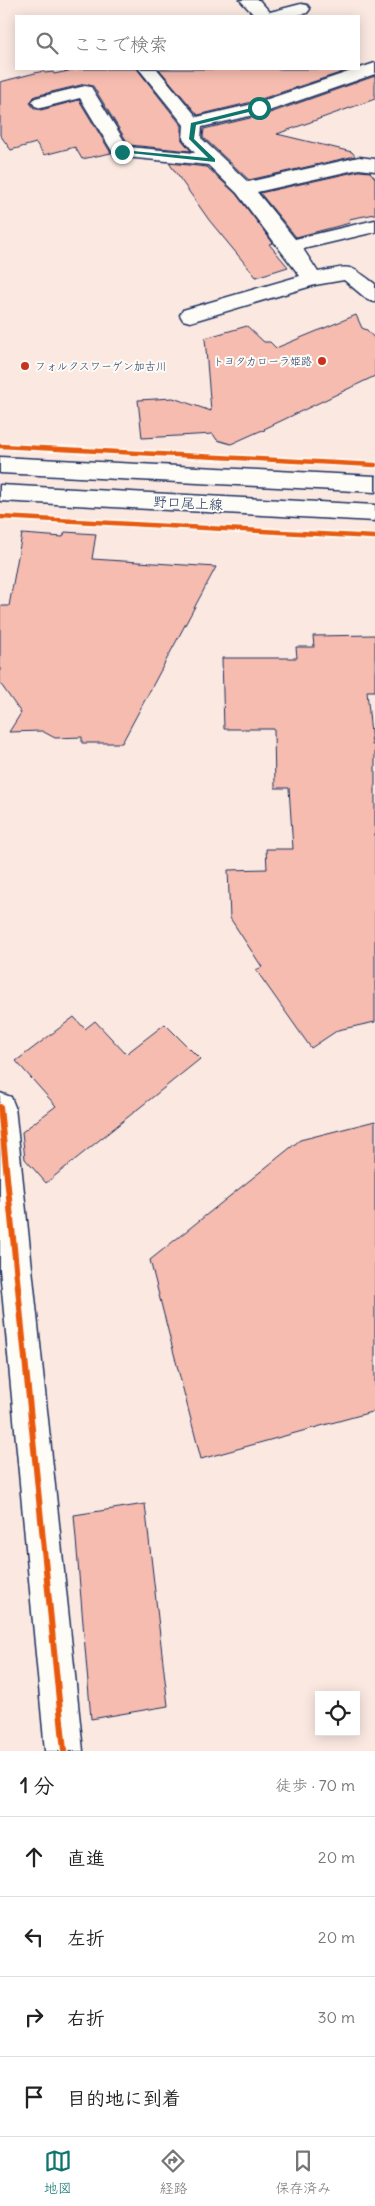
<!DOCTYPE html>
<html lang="ja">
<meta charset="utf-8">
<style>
:root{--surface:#fff;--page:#f2f2f2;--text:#222;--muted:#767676;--line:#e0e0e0;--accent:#0f766e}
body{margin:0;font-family:Delius,"Klee One",sans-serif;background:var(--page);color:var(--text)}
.controls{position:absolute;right:15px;bottom:15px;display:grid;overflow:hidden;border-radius:0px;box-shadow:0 2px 12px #0003}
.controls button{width:45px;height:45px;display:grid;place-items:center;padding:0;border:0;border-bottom:1px solid var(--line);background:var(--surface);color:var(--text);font:25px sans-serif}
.stop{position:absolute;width:15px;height:15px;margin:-11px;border:4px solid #0f766e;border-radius:50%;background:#fff}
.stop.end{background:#0f766e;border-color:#fff;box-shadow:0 1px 5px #0008}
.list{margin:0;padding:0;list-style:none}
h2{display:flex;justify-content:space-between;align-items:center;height:65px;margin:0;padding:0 20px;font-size:21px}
h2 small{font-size:16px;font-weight:400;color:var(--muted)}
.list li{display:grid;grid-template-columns:32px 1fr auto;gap:15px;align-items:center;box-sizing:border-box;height:80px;padding:0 20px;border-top:1px solid var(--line)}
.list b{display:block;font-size:19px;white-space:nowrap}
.list em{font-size:16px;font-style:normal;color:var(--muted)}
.icon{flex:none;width:28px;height:28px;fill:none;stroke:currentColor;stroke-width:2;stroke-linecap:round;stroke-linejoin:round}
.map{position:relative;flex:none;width:375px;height:1751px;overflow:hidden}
.search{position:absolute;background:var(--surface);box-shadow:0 2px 12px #0003;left:15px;right:15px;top:15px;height:55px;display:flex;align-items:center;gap:12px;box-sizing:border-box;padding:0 18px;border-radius:0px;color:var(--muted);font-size:19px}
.sheet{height:385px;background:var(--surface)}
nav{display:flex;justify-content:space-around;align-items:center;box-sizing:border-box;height:70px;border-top:1px solid var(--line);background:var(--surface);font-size:14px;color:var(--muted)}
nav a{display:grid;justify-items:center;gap:2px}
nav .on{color:var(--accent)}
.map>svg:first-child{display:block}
.building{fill:#f6bcaf;stroke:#1b2f5e}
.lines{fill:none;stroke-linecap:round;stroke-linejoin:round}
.minor-casing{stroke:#1b2f5e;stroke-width:3}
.secondary-casing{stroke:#1b2f5e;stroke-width:3}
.minor{fill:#fdfcf7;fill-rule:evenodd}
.secondary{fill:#fdfcf7;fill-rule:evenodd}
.cycleway-far1-casing{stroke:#fdfcf7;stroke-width:8}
.cycleway-casing{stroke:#fdfcf7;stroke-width:9}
.cycleway-far1{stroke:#e8590c;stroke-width:4.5}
.cycleway{stroke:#e8590c;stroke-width:6}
.route{fill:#0f766e}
.poi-dot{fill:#c8321e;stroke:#fdfcf7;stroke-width:2}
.labels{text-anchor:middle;stroke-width:4;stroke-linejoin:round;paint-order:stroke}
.far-poi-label{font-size:11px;fill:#1b2f5e;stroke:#fdfcf7;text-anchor:end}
.street-label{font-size:14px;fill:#1b2f5e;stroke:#fdfcf7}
</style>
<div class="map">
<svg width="375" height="1751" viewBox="0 0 375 1751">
<rect width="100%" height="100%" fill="#fbe9e1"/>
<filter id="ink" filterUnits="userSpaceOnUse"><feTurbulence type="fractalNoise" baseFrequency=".02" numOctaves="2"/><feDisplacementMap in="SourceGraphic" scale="10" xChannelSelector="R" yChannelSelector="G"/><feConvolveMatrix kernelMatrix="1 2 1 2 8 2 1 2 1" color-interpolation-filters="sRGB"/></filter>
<g filter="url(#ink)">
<g class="building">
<path d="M78,69H137L182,126V140L191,151L129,145L93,86L85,84L35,96L30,103L34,108L41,110L79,100L111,153L82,159L75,147L44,155L36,143L11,150L0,135V82L43,71L45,73L53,72L54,74Z"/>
<path d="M159,69H352L252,102L198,115Z"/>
<path d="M375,76V99L277,134L352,152L355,156L249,180L203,137L204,129L267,114Z"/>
<path d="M169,163L207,167L236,194L273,243L269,244L288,267L256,277L209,220Z"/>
<path d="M359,171L370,172L375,178V214L349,219L350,223L296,237L260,193Z"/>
<path d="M356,315L362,328L367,330L375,339V376L264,429L265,430L260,431L231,444L217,440L213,434L142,438L138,400L173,398L211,411L205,338L247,326L264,342H270L276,348Z"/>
<path d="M65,532L96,534L92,559L216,567L122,743H82V737L55,738L42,731L9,732L21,713L0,683V606H9L22,534L63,537Z"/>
<path d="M375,635V691H367L372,745H375V1022L338,1030L311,1048L256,970L262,967L230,918L228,870L267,869L266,849H293L289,788H275L274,729H224L222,658H297L296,647H314L313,636Z"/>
<path d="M74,1017L85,1029L95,1021L126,1054L165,1024L200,1059L46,1183L25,1159L22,1132L56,1106L16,1061Z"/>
<path d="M375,1121V1411L201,1459L150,1260L300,1140Z"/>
<path d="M145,1504L168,1706L91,1719L74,1515Z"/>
</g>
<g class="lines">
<g class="minor-casing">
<g id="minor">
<path d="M240,0H259L270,12L301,4L307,5L310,9L307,13L293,16H255Z"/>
<path d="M375,63V74L266,112L202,127L201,138L248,182L359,157L375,159V171L359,169L257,192L295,239L375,220V232L303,249L318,272C351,266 348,263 375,284V302L368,300L344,280L315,285L190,322L183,320L180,315L183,310L300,276L237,193L208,165L115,156L80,98L41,108L35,106L32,102L35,98L85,86L91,87L128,147L195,153L183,139L184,125L139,69H157L197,117L253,104Z"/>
<path d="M0,1093L11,1097L15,1107L83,1751H45L0,1269Z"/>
</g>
</g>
<g class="secondary-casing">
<g id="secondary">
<path d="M0,457L375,476V492L0,473Z"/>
<path d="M0,485L375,505V521L0,501Z"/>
</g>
</g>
<use href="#minor" class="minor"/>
<use href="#secondary" class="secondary"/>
<g class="cycleway-far1-casing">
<g id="cycleway-far1">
<path d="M0,446L375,465"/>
<path d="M0,517L375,537"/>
</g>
</g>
<g class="cycleway-casing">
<path id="cycleway" d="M0,1107L64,1751"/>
</g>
<use href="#cycleway-far1" class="cycleway-far1"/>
<use href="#cycleway" class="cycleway"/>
</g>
</g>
<path class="route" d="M259,106L261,109L196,125L194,139L215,159V162L120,152L122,150L208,158L189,139L191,123Z"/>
<g class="poi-dot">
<circle cx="322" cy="361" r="5"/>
<circle cx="25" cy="366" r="5"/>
</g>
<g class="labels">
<g class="far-poi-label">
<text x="312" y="365">トヨタカローラ姫路</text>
<text x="35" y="370" text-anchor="start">フォルクスワーゲン加古川</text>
</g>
<g class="street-label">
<text transform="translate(188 503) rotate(3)" y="5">野口尾上線</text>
</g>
</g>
</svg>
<div class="controls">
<button><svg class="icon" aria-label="locate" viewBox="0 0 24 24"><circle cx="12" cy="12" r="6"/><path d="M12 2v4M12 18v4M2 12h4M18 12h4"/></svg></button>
</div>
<div class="stop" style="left:259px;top:108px"></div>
<div class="stop end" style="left:122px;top:152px"></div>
<div class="search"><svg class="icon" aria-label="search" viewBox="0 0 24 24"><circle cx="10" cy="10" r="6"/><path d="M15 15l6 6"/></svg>ここで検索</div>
</div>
<section class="sheet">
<h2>1 分<small>徒歩 · 70 m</small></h2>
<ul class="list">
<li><svg class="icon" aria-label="ahead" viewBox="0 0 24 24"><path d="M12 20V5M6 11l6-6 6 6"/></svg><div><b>直進</b></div><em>20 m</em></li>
<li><svg class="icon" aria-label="left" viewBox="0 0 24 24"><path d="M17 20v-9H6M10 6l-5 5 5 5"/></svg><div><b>左折</b></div><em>20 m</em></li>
<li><svg class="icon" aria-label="right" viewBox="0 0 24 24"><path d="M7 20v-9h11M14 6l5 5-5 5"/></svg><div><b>右折</b></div><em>30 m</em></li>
<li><svg class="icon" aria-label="arrive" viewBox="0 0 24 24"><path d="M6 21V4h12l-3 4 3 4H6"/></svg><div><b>目的地に到着</b></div></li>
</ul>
</section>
<nav>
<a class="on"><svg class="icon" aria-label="map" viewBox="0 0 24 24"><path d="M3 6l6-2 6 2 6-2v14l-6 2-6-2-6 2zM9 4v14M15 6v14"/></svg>地図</a>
<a><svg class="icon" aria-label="directions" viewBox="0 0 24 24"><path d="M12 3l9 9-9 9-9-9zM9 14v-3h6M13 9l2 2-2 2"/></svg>経路</a>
<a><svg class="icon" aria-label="saved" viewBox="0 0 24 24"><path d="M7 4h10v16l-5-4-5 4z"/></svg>保存済み</a>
</nav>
